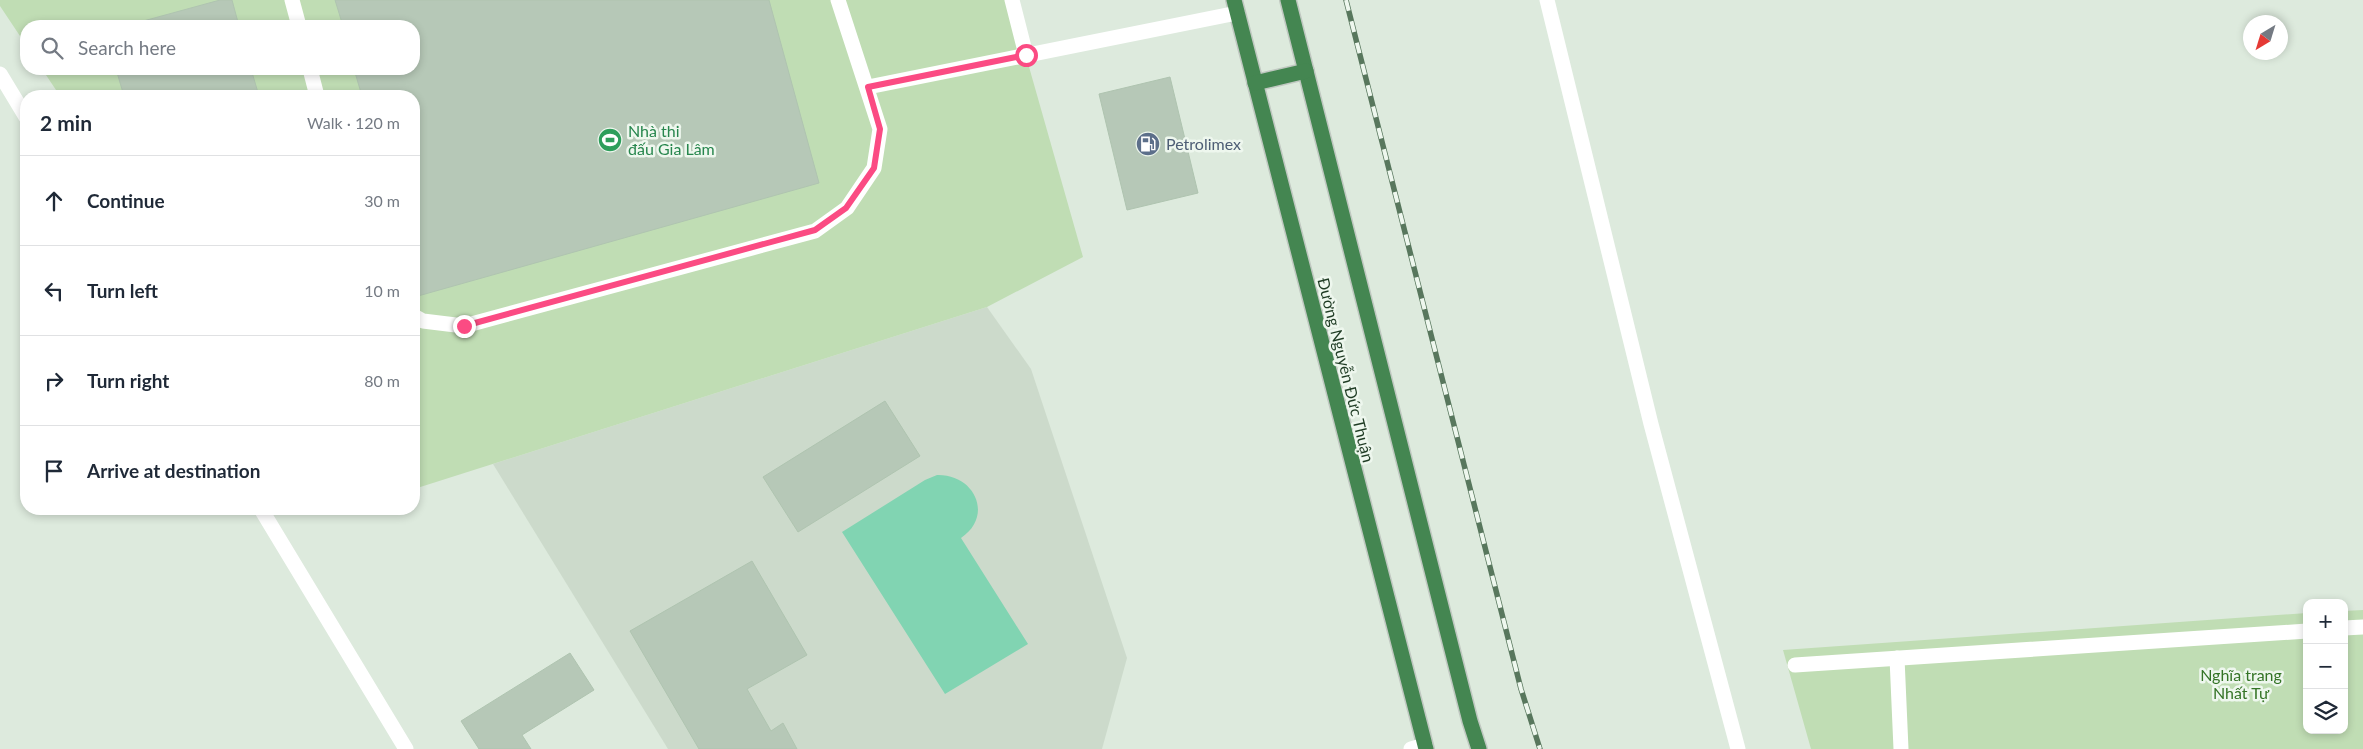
<!DOCTYPE html>
<meta charset="utf-8">
<style>
:root{--surface:#fff;--page:#f6f6f7;--text:#1f2937;--muted:#747a83;--line:#e0e1e3}
body{margin:0;font-family:Lato,sans-serif;background:var(--page);color:var(--text)}
.controls{position:absolute;right:15px;bottom:15px;display:grid;overflow:hidden;border-radius:10px;box-shadow:0 2px 8px #0003}
.controls button{width:45px;height:45px;display:grid;place-items:center;padding:0;border:0;border-bottom:1px solid var(--line);background:var(--surface);color:var(--text);font:25px sans-serif}
.compass{position:absolute;left:2243px;top:15px;width:45px;height:45px;border-radius:50%;background:var(--surface);box-shadow:0 2px 8px #0003;rotate:218deg}
.stop{position:absolute;width:15px;height:15px;margin:-11px;border:4px solid #fb4b83;border-radius:50%;background:#fff}
.stop.end{background:#fb4b83;border-color:#fff;box-shadow:0 1px 5px #0008}
.list{margin:0;padding:0;list-style:none}
h2{display:flex;justify-content:space-between;align-items:center;height:65px;margin:0;padding:0 20px;font-size:21px}
h2 small{font-size:16px;font-weight:400;color:var(--muted)}
.list li{display:grid;grid-template-columns:32px 1fr auto;gap:15px;align-items:center;box-sizing:border-box;height:90px;padding:0 20px;border-top:1px solid var(--line)}
.list b{display:block;font-size:19px;white-space:nowrap}
.list em{font-size:16px;font-style:normal;color:var(--muted)}
.icon{flex:none;width:28px;height:28px;fill:none;stroke:currentColor;stroke-width:2;stroke-linecap:round;stroke-linejoin:round}
.map{position:relative;flex:none;width:2363px;height:749px;overflow:hidden}
.search{position:absolute;background:var(--surface);box-shadow:0 2px 8px #0003;left:20px;top:20px;width:400px;height:55px;display:flex;align-items:center;gap:12px;box-sizing:border-box;padding:0 18px;border-radius:20px;color:var(--muted);font-size:19px}
.panel{position:absolute;background:var(--surface);box-shadow:0 2px 8px #0003;left:20px;top:90px;width:400px;height:425px;border-radius:20px}
.map>svg:first-child{display:block}
.built{fill:#ccdacb}
.green{fill:#c0ddb4}
.water{fill:#81d4b2}
.building{fill:#b6c8b7;stroke:#afc4b0}
.lines{fill:none;stroke-linecap:round;stroke-linejoin:round}
.trunk-casing{stroke:#c0c8c1;stroke-width:18}
.service{stroke:#fff;stroke-width:15}
.minor{stroke:#fff;stroke-width:15}
.tertiary{stroke:#fff;stroke-width:15}
.trunk{stroke:#448651;stroke-width:15}
.rail-casing{stroke:#58775d;stroke-width:5.5}
.rail{stroke:#eef7ee;stroke-width:4;stroke-dasharray:11;stroke-linecap:butt}
.route{stroke:#fb4b83;stroke-width:6}
.labels{text-anchor:middle;stroke-width:5;stroke-linejoin:round;paint-order:stroke}
.leisure-label{font-size:16px;fill:#27864d;stroke:#eef7ee;text-anchor:start}
.service-label{font-size:16px;fill:#4e5e75;stroke:#eef7ee;text-anchor:start}
.street-label{font-size:16px;fill:#1e3b23;stroke:#eef7ee}
.park-label{font-size:16px;fill:#347426;stroke:#eef7ee}
</style>
<div class="map">
<svg width="2363" height="749" viewBox="0 0 2363 749">
<rect width="100%" height="100%" fill="#ddeadd"/>
<path class="built" d="M987,307L1031,369L1127,658L1102,749H668L493,464Z"/>
<g class="green">
<path d="M0,0H1010L1083,257L987,307L414,489V96H60L42,69H414V26H26V45L0,6Z"/>
<path d="M2363,610V749H1811L1783,650L2307,613V730H2344V611Z"/>
</g>
<path class="water" d="M937,475C975,474 994,516 961,538L1028,644L945,694L842,532L925,480Z"/>
<g class="building">
<path d="M220,0H232L239,26H125Z"/>
<path d="M335,0H769L819,183L418,296L414,280V96H362L354,69H414V26H343Z"/>
<path d="M116,69H251L259,96H124Z"/>
<path d="M1170,77L1198,193L1127,210L1099,94Z"/>
<path d="M885,401L920,456L798,532L763,477Z"/>
<path d="M752,561L807,655L747,689L771,731L783,723L797,749H699L630,631Z"/>
<path d="M570,653L594,690L522,735L531,749H479L461,721Z"/>
</g>
<g class="lines">
<g class="trunk-casing">
<g id="trunk">
<path d="M1234,0L1426,749"/>
<path d="M1288,0L1470,721L1479,749"/>
<path d="M1255,83L1306,71"/>
</g>
</g>
<g class="service">
<path d="M292,0L299,26"/>
<path d="M1012,0L1026,55"/>
<path d="M310,69L317,96"/>
<path d="M868,87L1237,13"/>
<path d="M414,316L423,321L464,326L815,231L847,208L874,168L880,129L838,0"/>
<path d="M2344,628L2363,627"/>
<path d="M1897,658L1901,749"/>
<path d="M1795,665L2307,631"/>
</g>
<g class="minor">
<path d="M0,74L26,117"/>
<path d="M261,509L406,749"/>
<path d="M1411,749L1425,745"/>
</g>
<path class="tertiary" d="M1547,0L1651,424L1738,749"/>
<use href="#trunk" class="trunk"/>
<g class="rail-casing">
<path id="rail" d="M1346,0L1521,689L1540,749"/>
</g>
<use href="#rail" class="rail"/>
</g>
<g class="lines">
<path class="route" d="M464,326L815,230L846,208L874,168L880,129L868,87L1026,55"/>
</g>
<defs>
<g id="stadium-disc" transform="scale(1.25)"><circle r="9.5" fill="#2e9e5b" stroke="#eef7ee"/><path d="M0-5a6.5 5 0 1 0 0 10a6.5 5 0 1 0 0-10ZM-3.5-1.8h7v3.6h-7Z" fill="#fff"/></g>
<g id="fuel-disc" transform="scale(1.25)"><circle r="9.5" fill="#5c6f8a" stroke="#eef7ee"/><path d="M-5.5-6h7V0h2V4h1.3V-2.5L3-4.5l.8-.8L6-3V5H2.5V1h-1V6h-7ZM-4.2-4.7v3.2H.2V-4.7Z" fill="#fff"/></g>
</defs>
<g fill-rule="evenodd">
<use href="#stadium-disc" x="610" y="140"/>
<use href="#fuel-disc" x="1148" y="144"/>
</g>
<g class="labels">
<g class="leisure-label">
<text x="628" y="137">Nhà thi<tspan x="628" dy="18">đấu Gia Lâm</tspan></text>
</g>
<g class="service-label">
<text x="1166" y="150">Petrolimex</text>
</g>
<g class="street-label">
<text transform="translate(1346 370) rotate(76)" y="6">Đường Nguyễn Đức Thuận</text>
</g>
<g class="park-label">
<text x="2241" y="681">Nghĩa trang<tspan x="2241" dy="18">Nhất Tự</tspan></text>
</g>
</g>
</svg>
<div class="controls">
<button>+</button>
<button>−</button>
<button><svg class="icon" aria-label="layers" viewBox="0 0 24 24"><path d="M12 4l9 5-9 5-9-5zM3 14l9 5 9-5"/></svg></button>
</div>
<svg class="compass" viewBox="-18 -18 36 36"><path d="M0-13l5 13h-10z" fill="#e53935"/><path d="M0 13l5-13h-10z" fill="#747a83"/></svg>
<div class="stop" style="left:1026px;top:55px"></div>
<div class="stop end" style="left:464px;top:326px"></div>
<div class="search"><svg class="icon" aria-label="search" viewBox="0 0 24 24"><circle cx="10" cy="10" r="6"/><path d="M15 15l6 6"/></svg>Search here</div>
<section class="panel">
<h2>2 min<small>Walk · 120 m</small></h2>
<ul class="list">
<li><svg class="icon" aria-label="ahead" viewBox="0 0 24 24"><path d="M12 20V5M6 11l6-6 6 6"/></svg><div><b>Continue</b></div><em>30 m</em></li>
<li><svg class="icon" aria-label="left" viewBox="0 0 24 24"><path d="M17 20v-9H6M10 6l-5 5 5 5"/></svg><div><b>Turn left</b></div><em>10 m</em></li>
<li><svg class="icon" aria-label="right" viewBox="0 0 24 24"><path d="M7 20v-9h11M14 6l5 5-5 5"/></svg><div><b>Turn right</b></div><em>80 m</em></li>
<li><svg class="icon" aria-label="arrive" viewBox="0 0 24 24"><path d="M6 21V4h12l-3 4 3 4H6"/></svg><div><b>Arrive at destination</b></div></li>
</ul>
</section>
</div>
